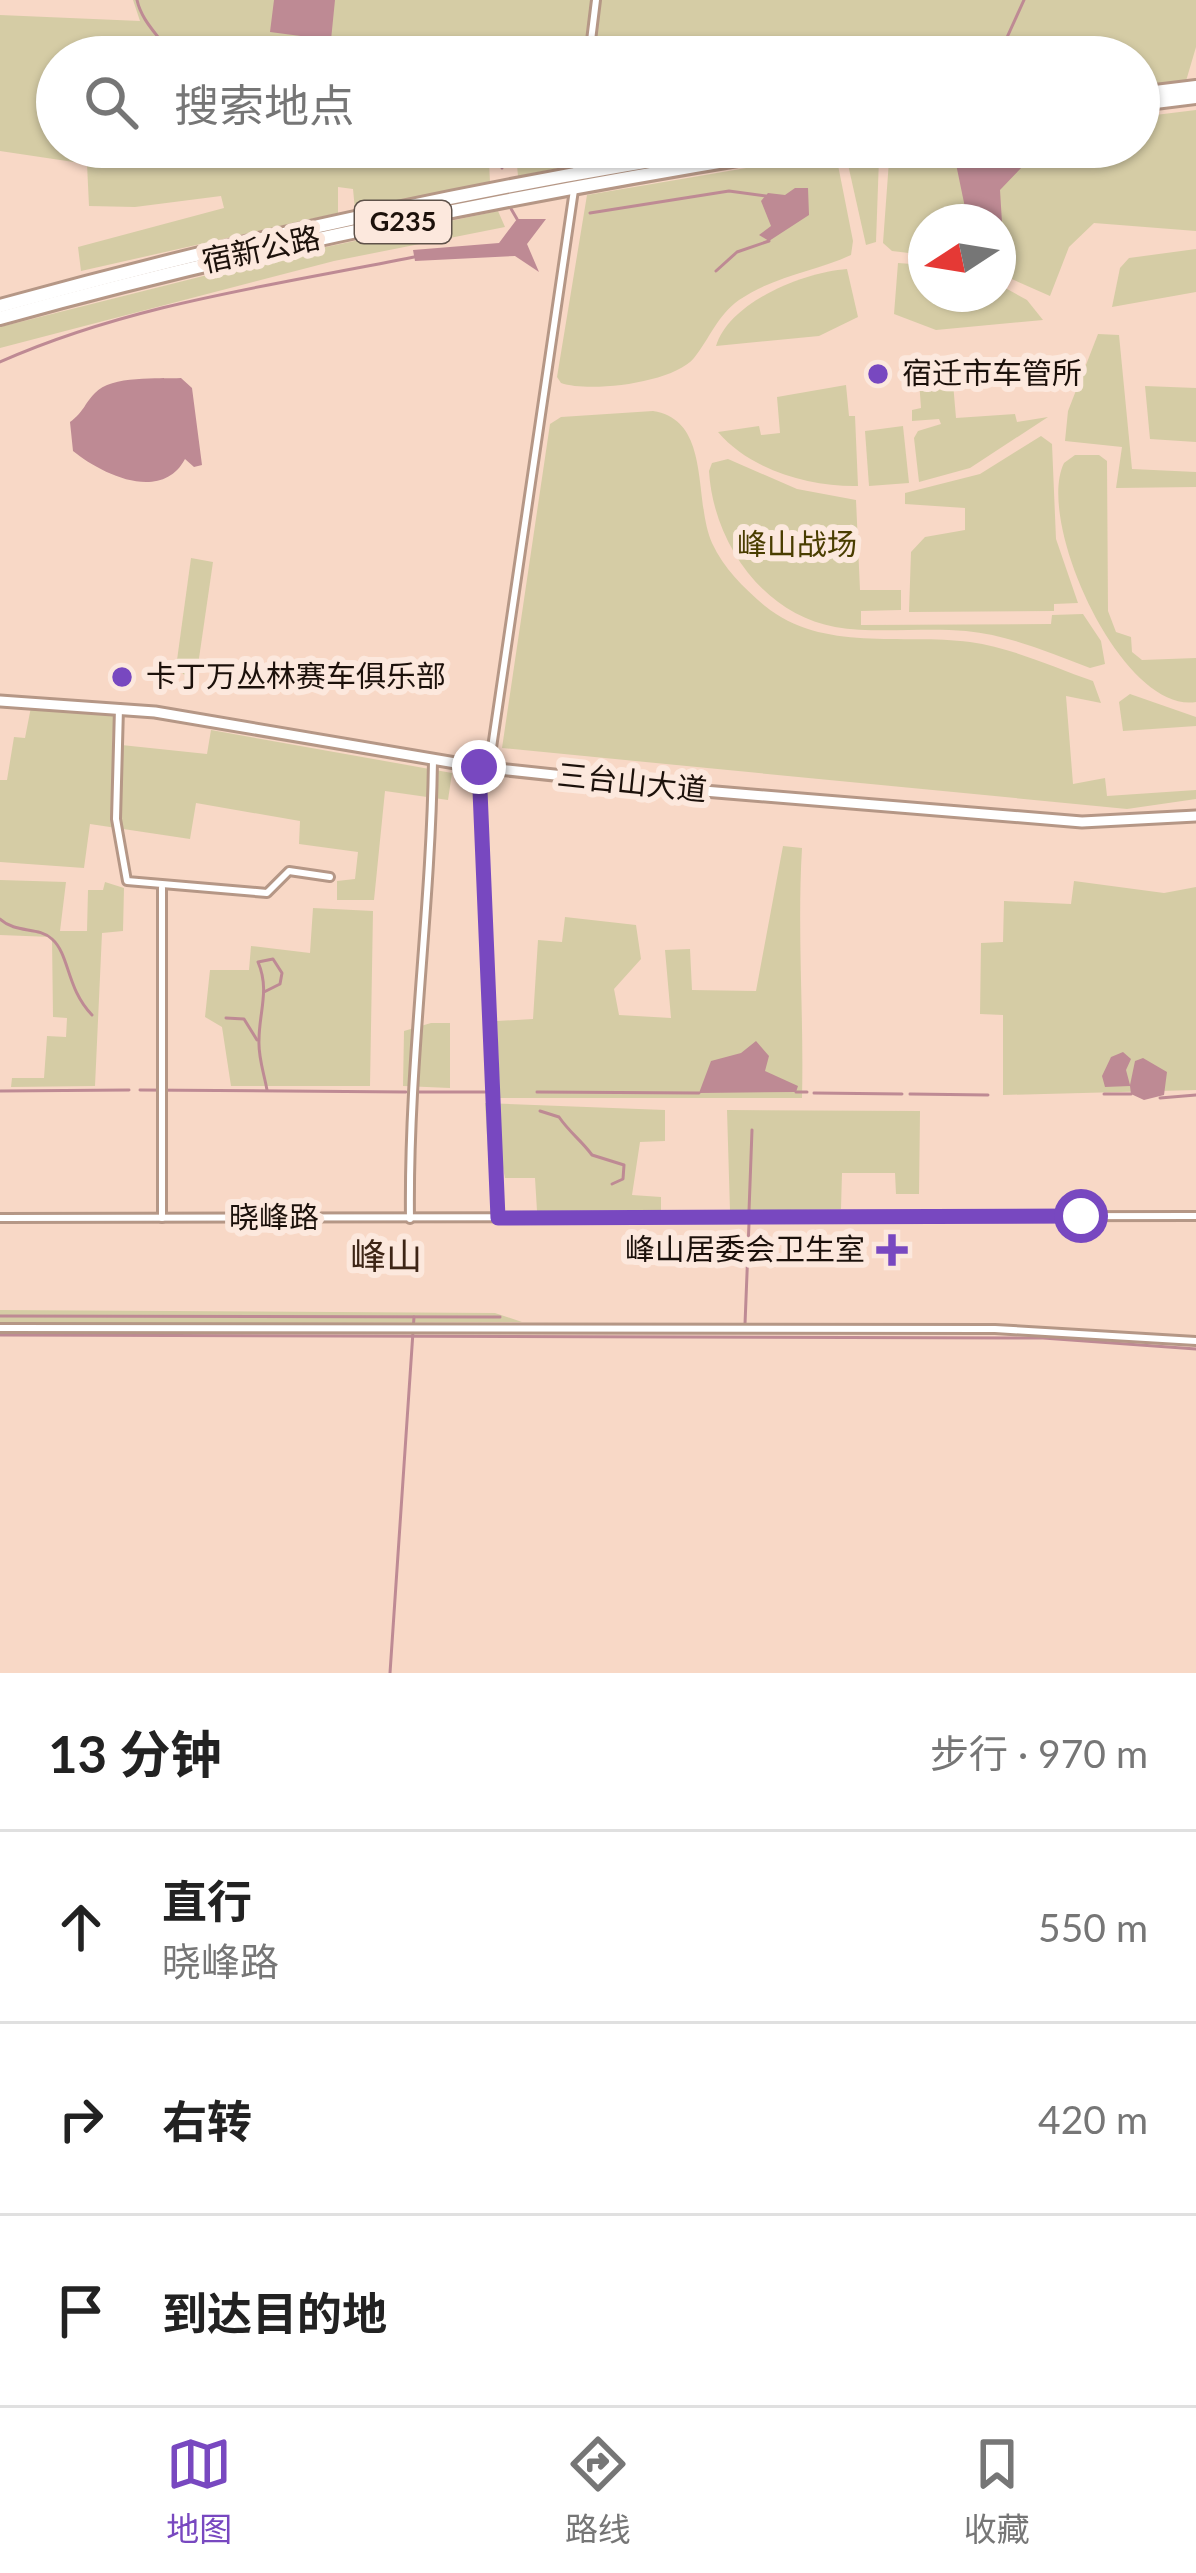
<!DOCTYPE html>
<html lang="zh">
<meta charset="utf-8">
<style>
:root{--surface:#fff;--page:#f2f2f2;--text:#222;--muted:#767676;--line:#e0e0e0;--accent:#7848c0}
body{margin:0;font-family:Lato,"Noto Sans SC",sans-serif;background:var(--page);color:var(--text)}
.compass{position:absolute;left:908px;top:204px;width:108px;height:108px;border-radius:50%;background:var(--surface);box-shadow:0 3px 9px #0004;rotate:258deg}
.stop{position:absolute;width:36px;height:36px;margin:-27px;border:9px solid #7848c0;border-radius:50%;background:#fff}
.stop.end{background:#7848c0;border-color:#fff;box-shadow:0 3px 12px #0008}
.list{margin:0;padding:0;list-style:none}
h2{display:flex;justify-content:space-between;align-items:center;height:156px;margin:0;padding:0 48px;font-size:51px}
h2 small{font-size:39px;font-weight:400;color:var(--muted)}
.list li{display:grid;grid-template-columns:78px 1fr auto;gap:36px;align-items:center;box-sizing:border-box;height:192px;padding:0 48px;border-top:3px solid var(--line)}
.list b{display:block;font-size:45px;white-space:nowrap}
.list p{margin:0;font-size:39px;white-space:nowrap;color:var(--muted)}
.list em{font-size:39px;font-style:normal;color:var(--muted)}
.icon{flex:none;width:66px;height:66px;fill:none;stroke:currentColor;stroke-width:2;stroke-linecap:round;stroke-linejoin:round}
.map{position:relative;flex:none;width:1196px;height:1673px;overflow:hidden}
.search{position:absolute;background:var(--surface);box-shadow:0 3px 9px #0004;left:36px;right:36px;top:36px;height:132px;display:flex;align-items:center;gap:30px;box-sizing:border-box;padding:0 42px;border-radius:66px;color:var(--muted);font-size:45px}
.sheet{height:732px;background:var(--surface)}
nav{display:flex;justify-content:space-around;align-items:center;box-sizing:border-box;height:168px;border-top:3px solid var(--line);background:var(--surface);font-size:33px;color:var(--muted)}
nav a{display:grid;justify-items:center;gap:6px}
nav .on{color:var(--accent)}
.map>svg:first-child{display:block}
.green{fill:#d5cca5}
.water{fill:#be8a94}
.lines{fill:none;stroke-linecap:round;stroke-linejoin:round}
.stream{stroke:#be8a94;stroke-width:3}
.street-casing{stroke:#b59786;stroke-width:12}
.secondary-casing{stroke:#b59786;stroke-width:15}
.highway-casing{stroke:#b59786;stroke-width:18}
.street{stroke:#fff;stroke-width:6}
.secondary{stroke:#fff;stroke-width:9}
.highway{stroke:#fff;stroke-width:12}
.route{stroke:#7848c0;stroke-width:15}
.poi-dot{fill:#7848c0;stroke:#fce8dd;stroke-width:4.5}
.labels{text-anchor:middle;stroke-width:12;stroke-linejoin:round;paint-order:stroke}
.shield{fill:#fce8dd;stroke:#5f524a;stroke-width:3}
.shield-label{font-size:27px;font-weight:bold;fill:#1c110b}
.street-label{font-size:30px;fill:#1c110b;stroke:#fce8dd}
.poi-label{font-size:30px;fill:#1c110b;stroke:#fce8dd;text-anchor:start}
.park-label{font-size:30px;fill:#493d00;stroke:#fce8dd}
.quarter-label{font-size:36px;fill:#3d2516;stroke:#fce8dd}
</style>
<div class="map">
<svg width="1196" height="1673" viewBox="0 0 1196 1673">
<rect width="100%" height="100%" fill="#f8d8c6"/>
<g class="green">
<path d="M133,0H1196V47L1186,81L1139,87V57H57V147H572L569,166L518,176L516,155L489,162L490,182L355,210L353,189L338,187V213L81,271L78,247L224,208L221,196L135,207L89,206L87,164L0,151V15L140,21Z"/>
<path d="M1196,110V231L1094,223L1069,247L1050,296L998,273V222H926V255L892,251L883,243L890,147H1139V117Z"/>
<path d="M873,154L879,158L876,242L866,245L847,160Z"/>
<path d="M817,156L831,154L837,160L853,241L851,255C814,272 774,276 739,300C717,316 710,338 694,358C673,383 590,393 561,383L557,377L587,195Z"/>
<path d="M498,211L505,227L334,261L0,348V327L283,256Z"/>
<path d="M1196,249V292L1112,307L1120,268L1129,258Z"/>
<path d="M898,263L926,265V294H998V284L1027,300L1043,320L936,330L894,314Z"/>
<path d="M847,269L858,317L819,336L716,346C729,302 804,272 847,269Z"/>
<path d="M1098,334L1119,335L1132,469L1196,472V487L1116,488L1122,447L1065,441L1068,411Z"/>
<path d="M941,375L942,384L953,383L956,418L1015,414L1017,422L1048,417L970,468L919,482L914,438L918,431L941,424L939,419L912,421V410L921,408L919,380Z"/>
<path d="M846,385L849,416H855L858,486C810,487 750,470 718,432L759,426L761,435L780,433L777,397Z"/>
<path d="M1145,386L1196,388V442L1150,439Z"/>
<path d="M653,411C712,420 693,500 712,543C724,569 744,588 765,606C823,653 902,633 970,642C1013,648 1053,667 1093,681L1101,703L1066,696L1073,784L1105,778L1107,796L1196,790V799L1127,809L502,748L550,424L561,417Z"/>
<path d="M903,426L909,483L869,486L865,431Z"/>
<path d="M1041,436L1052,444L1056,539L1078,603L1054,604V611L909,612L911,552L925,537L965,530V508L905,504V493L980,474Z"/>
<path d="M1075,455H1099L1107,461L1108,611L1116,632L1131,637L1132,652L1142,660L1196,658V702C1122,714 1035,522 1064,463Z"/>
<path d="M728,459L797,489L856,500L860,590H901V610L861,611V625L1051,624L1052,615L1083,614L1101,641L1105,664L1090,668C1050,653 1009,635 966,631C923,627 877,634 835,627C762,614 713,541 709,471L712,463Z"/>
<path d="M191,558L213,562L196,679L183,674L177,660Z"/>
<path d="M1130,694L1196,717V726L1123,731L1119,702Z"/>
<path d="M31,707L114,714L112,744L207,754L211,730L452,773L448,800L385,791L374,900H337V881L355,879L358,852L299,844L300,821L196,803L190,839L90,824L84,868L0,862V780H7L14,737L25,738Z"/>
<path d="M783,846L802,848C797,932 804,1014 802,1098H500L497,1021L533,1019L538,940L562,942L565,917L636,925L641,959L614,989L619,1015L671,1018L665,950L690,949L692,990L756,991Z"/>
<path d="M0,880L66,882L60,931H87L88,890H103L105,882L124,888L123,931L102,933L95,1086L11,1087L12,1078H44L47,1036L66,1037L67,1018L53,1017L52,937L0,935Z"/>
<path d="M1074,881L1164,893L1196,887V1090L1003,1095V1015L980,1014L981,943L1003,942L1004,901L1071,904Z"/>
<path d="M313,908L373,911L370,1086H231L222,1027L205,1017L210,970H249L251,946L310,953Z"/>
<path d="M431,1023H450V1088L403,1086L404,1031Z"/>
<path d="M485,1103L665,1110V1141L640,1142L632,1195L661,1197V1210L537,1211L535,1178H505L503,1168H489Z"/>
<path d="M727,1110L920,1111L919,1194H896L895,1173H842L841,1209L730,1211Z"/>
<path d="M0,1310L495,1313L522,1322L0,1324Z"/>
</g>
<g class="water">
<path d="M274,0H335L331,40L270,32Z"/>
<path d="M1098,147H1138L1024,165L1000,190L1003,239H998V222H968L956,164Z"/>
<path d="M795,188H808L809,215L769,241L759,235L771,226L761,201L768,193L785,195Z"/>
<path d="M517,219H546L527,244L539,272L515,256L415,261L413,250L499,243Z"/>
<path d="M181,378L192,388L202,465L194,467L185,459C161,504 100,473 73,451L70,422C84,412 84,404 95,393C111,375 160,379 181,378Z"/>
<path d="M756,1041L769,1056L765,1071L798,1086L796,1092L699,1093L711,1061L741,1053Z"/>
<path d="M1123,1052L1131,1059L1126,1070L1130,1085L1135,1061L1143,1058L1167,1072L1164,1095L1144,1100L1131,1094L1130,1086L1105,1087L1102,1076L1111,1057Z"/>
</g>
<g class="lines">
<g class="stream">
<path d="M137,0C142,23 161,37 172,57"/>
<path d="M1004,44L1024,0"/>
<path d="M207,147L219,166"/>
<path d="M498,147L502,168"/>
<path d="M510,207L517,219"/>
<path d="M590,213L729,191L766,196"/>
<path d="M716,271L737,252L769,241"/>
<path d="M0,362C130,304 275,285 414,257"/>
<path d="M0,919C16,934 38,926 52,939C70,955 66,988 92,1015"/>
<path d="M264,992L280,984L282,973L273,959L258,962C270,990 259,1012 259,1040C258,1057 264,1073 267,1090"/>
<path d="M226,1018L244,1019L257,1040"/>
<path d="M140,1090L406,1092"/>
<path d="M0,1091L129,1090"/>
<path d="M418,1092H485"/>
<path d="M537,1092L699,1093"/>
<path d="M796,1092H807"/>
<path d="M814,1093L902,1094"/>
<path d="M910,1094L988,1095"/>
<path d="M1104,1094H1131"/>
<path d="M1160,1098L1196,1095"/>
<path d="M540,1111L559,1117C570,1133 581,1140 592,1155L624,1165L623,1179L612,1184"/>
<path d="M749,1211L752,1130"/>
<path d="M0,1316L500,1317"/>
<path d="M745,1324L749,1223"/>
<path d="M0,1335L1043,1338L1196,1349"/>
<path d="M390,1673L414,1317"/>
</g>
<g class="street-casing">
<g id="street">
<path d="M589,57L596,0"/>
<path d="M576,171L579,147"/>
<path d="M119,708L116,819L127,881L267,893L289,871L330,877"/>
<path d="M479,767L498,1218"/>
<path d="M489,768L574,190"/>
<path d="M162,888V1218"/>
<path d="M0,1218L1196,1216"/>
<path d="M410,1219C408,1065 431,913 433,760"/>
<path d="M0,1328L995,1329L1196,1341"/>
</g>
</g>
<g class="secondary-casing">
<path id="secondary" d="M0,701L155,712L479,767L704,791L1082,822L1196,816"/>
</g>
<g class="highway-casing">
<g id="highway">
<path d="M1139,94L1196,87"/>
<path d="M1139,104L1196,97"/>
<path d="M0,306C243,239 490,184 740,147"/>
<path d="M0,318C266,244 537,191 810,147"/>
</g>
</g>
<use href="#street" class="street"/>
<use href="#secondary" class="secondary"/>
<use href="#highway" class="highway"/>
</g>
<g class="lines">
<path class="route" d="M479,767L498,1218L1081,1216"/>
</g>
<g class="poi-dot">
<circle cx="878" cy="374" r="12"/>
<circle cx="122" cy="677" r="12"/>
<path d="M886 1232h12v12h12v12h-12v12h-12v-12h-12v-12h12z"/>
</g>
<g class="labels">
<rect class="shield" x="355" y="201" width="96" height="42" rx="9"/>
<g class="shield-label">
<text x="403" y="231">G235</text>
</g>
<g class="street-label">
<text transform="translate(261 250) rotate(-12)" y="10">宿新公路</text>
<text transform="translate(632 783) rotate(6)" y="10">三台山大道</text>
<text x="274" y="1228">晓峰路</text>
</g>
<g class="poi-label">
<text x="902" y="384">宿迁市车管所</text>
<text x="146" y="687">卡丁万丛林赛车俱乐部</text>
<text x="865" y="1260" text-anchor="end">峰山居委会卫生室</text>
</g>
<g class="park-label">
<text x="797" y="555">峰山战场</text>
</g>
<g class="quarter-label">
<text x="386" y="1269">峰山</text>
</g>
</g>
</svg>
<svg class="compass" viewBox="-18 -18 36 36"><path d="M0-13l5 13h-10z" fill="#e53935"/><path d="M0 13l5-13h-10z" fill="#767676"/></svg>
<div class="stop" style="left:1081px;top:1216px"></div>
<div class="stop end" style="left:479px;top:767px"></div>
<div class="search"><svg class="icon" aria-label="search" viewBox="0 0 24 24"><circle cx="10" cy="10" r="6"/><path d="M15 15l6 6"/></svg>搜索地点</div>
</div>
<section class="sheet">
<h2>13 分钟<small>步行 · 970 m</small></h2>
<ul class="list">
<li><svg class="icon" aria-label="ahead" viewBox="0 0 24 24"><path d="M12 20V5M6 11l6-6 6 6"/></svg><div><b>直行</b><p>晓峰路</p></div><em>550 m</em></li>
<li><svg class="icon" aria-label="right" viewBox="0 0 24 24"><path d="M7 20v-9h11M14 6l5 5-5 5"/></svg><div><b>右转</b></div><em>420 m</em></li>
<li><svg class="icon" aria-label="arrive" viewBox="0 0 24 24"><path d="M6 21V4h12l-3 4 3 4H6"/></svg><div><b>到达目的地</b></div></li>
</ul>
</section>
<nav>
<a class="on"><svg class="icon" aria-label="map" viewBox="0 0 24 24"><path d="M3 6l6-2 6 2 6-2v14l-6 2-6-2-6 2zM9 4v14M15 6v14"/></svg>地图</a>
<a><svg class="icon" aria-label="directions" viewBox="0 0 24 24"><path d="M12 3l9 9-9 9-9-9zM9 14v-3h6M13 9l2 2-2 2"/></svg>路线</a>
<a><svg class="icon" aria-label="saved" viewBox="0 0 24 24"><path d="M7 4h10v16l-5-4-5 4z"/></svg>收藏</a>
</nav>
